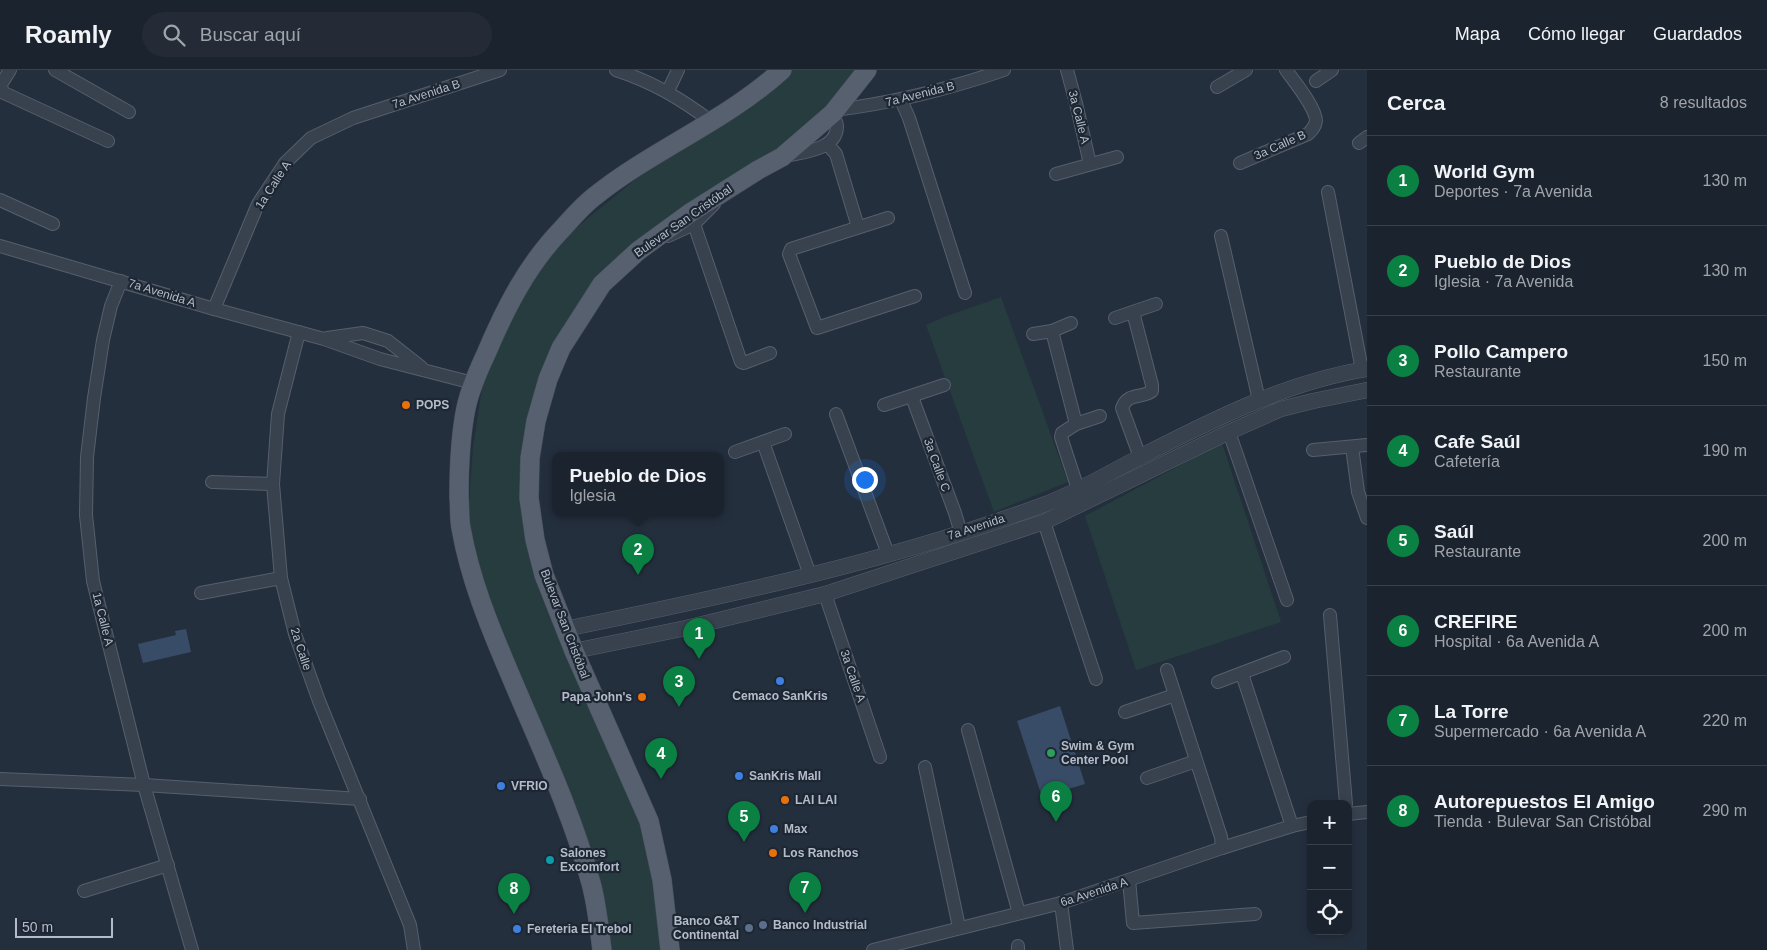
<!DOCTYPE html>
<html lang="es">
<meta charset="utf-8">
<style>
:root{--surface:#1b232e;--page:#242b36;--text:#f1f3f6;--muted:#a0a4aa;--line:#39404a;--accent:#0b8043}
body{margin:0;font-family:Helvetica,sans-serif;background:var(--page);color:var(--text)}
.controls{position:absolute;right:15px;bottom:15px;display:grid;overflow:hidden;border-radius:10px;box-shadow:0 2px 8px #0003}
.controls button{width:45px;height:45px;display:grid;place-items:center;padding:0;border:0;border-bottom:1px solid var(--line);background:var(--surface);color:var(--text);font:25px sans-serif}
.scale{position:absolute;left:15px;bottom:12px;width:98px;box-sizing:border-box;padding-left:5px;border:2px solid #b4bcc9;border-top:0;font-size:14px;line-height:18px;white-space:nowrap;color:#b4bcc9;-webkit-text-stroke:4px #1d2633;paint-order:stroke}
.you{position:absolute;left:864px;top:409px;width:18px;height:18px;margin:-12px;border:4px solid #fff;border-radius:50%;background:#1a73e8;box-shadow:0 0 0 8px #1a73e833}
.badge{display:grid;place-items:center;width:32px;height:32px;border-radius:50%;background:var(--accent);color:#fff;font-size:16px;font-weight:700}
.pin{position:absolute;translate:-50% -41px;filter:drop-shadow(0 1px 2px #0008)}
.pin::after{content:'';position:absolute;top:26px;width:18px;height:15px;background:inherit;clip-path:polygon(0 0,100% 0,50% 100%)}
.popup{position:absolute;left:552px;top:382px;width:172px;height:65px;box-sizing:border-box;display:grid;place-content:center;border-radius:10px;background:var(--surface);filter:drop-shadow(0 1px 4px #0005);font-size:16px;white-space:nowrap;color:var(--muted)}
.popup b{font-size:19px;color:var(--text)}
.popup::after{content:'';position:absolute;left:50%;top:100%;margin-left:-10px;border:10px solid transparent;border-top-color:var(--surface)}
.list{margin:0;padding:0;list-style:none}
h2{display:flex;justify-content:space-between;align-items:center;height:65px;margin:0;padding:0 20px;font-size:21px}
h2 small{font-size:16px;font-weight:400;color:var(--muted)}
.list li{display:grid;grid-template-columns:32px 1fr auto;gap:15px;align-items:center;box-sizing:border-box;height:90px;padding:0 20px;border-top:1px solid var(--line)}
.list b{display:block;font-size:19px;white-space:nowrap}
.list p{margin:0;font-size:16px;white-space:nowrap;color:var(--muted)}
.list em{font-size:16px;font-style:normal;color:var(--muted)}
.icon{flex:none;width:28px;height:28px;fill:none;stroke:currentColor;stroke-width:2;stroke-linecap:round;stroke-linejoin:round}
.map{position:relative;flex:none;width:1367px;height:880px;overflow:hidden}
header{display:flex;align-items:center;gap:30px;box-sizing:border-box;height:70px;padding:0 25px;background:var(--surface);border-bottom:1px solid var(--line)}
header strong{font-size:24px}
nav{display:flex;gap:28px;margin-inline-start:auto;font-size:18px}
.search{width:350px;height:45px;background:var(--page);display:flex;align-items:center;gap:12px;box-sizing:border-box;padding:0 18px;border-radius:28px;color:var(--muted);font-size:19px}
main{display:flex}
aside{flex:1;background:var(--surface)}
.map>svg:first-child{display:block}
.green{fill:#263c3f}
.water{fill:#394c67}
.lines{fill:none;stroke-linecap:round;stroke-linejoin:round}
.minor-casing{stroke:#565f6c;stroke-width:14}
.tertiary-casing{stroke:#565f6c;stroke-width:16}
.primary-casing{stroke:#414a57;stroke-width:20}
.minor{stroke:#38414e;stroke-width:12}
.tertiary{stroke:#38414e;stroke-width:15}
.primary{stroke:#56606e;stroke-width:19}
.food-dot{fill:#e8710a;stroke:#1d2633;stroke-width:2}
.shop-dot{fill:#3f7fe0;stroke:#1d2633;stroke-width:2}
.leisure-dot{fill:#2e9e5b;stroke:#1d2633;stroke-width:2}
.culture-dot{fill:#0f9aa8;stroke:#1d2633;stroke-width:2}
.service-dot{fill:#5c6f8a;stroke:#1d2633;stroke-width:2}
.labels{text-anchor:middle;stroke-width:4.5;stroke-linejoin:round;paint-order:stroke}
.street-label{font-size:12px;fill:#b4bcc9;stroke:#1d2633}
.poi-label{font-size:12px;font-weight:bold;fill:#b4bcc9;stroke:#1d2633;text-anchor:start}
</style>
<header>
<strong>Roamly</strong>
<div class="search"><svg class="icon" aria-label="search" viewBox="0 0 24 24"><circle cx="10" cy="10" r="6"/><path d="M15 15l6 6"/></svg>Buscar aquí</div>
<nav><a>Mapa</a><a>Cómo llegar</a><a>Guardados</a></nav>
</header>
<main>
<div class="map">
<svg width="1367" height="880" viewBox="0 0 1367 880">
<rect width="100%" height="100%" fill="#242f3e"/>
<g class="green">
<path d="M791,0H861L844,23L789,75L647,167L562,268L523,421L644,755L657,815L662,880H606L497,551L477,496L468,446L473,377L484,306L516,230L565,167L636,109L773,17Z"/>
<path d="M1001,227L1068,412L994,442L926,255L944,247Z"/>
<path d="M1222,373L1281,552L1136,600L1085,446Z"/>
</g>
<g class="water">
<path d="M186,559L191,582L143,593L138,574L176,565L175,561Z"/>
<path d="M1060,636L1085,714L1042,727L1017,651Z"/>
</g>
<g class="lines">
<g class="minor-casing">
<g id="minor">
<path d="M10,0L0,16L4,23L108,71"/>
<path d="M55,0L129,42"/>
<path d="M616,0C653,12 681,29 712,52"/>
<path d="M1067,0L1076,33L1090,94"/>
<path d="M1316,11L1332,0"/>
<path d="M1217,17L1246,0"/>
<path d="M668,21L678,0"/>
<path d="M901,30L909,48L965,223"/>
<path d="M835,40C893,33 949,19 1004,0"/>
<path d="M1359,73L1367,67"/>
<path d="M828,75L836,84L858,157"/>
<path d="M786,86C803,82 835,80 837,58C838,54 834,48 833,43"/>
<path d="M1240,93L1308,64C1312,60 1315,57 1316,51C1316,38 1294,11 1286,0"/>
<path d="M1056,104L1117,87"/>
<path d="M1328,122L1362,300"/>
<path d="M0,130L53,154"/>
<path d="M888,148L791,179L789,184L817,258L915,226"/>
<path d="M694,154L741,292L744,293L770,283"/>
<path d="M668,166L694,154L714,134"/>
<path d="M1221,166L1259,330"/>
<path d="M0,176L214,239L324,269L380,289L473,313"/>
<path d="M121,211L111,236L103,270L94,328L87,387L86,445L93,511L144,715L192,880"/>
<path d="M214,239L258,134L285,93L311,68L353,48L500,0"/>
<path d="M1133,242L1152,315V321C1141,329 1128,322 1122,338L1140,387"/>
<path d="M1115,248L1156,234"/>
<path d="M1052,261L1076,354"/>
<path d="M299,262L278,344L273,414L281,508L295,564L319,631L410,855L414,880"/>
<path d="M1033,264L1052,261L1071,253"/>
<path d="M327,268L363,263L388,271L421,297"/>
<path d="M912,327L955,443L961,463"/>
<path d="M884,335L944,315"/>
<path d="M836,344L888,484"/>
<path d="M1229,362L1287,530"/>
<path d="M763,372L810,505"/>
<path d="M1352,377L1358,422L1367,448"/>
<path d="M1313,380L1367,375"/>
<path d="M735,382L785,364"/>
<path d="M212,412L273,414"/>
<path d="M1078,419L1061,367L1062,363L1076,354L1100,346"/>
<path d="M1044,452L1096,609"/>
<path d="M201,523L281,508"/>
<path d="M825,524L880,687"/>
<path d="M1330,545L1346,734"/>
<path d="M1167,600L1221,767L1222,778"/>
<path d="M1242,604L1292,756"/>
<path d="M1218,612L1284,587"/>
<path d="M1125,642L1175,625"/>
<path d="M968,660L1019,843"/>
<path d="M925,697L959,857"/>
<path d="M1147,708L1196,691"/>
<path d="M0,709L144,715L360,729"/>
<path d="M1348,744L1367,742"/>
<path d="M1129,810L1133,853L1255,844"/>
<path d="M84,821L168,795"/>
<path d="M1061,833L1067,880"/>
<path d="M1018,876V880"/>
<path d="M873,880L1061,833L1222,778L1292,756L1311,752"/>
</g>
</g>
<g class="tertiary-casing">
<g id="tertiary">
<path d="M565,559C726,526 888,492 1043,435C1076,423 1107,404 1138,388C1210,351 1286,312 1367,299"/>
<path d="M574,581L686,558L825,524L1044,452L1229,362L1281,339L1313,331L1367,320"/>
</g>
</g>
<g class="primary-casing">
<g id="primary">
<path d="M602,880C599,857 597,835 591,813C571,740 538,671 509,602C489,555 470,509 461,458C459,448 460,437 459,427C459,397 460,367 466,338C470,319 478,301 486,284C505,239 527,195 562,159C572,148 583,135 595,126C654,79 726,51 782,0"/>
<path d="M670,880L662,810L649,751L574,581L544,505L535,470L529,428L530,388L536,351L548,309L561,278L602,214L638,181L690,143L758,100L782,87L833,43L867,0"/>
</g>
</g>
<use href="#minor" class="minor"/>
<use href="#tertiary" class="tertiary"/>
<use href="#primary" class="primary"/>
</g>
<g class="food-dot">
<circle cx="406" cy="335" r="5"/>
<circle cx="642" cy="627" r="5"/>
<circle cx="785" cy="730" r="5"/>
<circle cx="773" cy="783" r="5"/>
</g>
<g class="shop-dot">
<circle cx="780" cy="611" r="5"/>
<circle cx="739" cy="706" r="5"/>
<circle cx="501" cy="716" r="5"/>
<circle cx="774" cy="759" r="5"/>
<circle cx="517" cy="859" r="5"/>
</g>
<circle class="leisure-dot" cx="1051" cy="683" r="5"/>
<circle class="culture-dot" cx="550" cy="790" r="5"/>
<g class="service-dot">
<circle cx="763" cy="855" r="5"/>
<circle cx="749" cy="858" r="5"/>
</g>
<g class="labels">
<g class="street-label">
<text transform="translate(426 24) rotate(-18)" y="4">7a Avenida B</text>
<text transform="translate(920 24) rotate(-14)" y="4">7a Avenida B</text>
<text transform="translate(1079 47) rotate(76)" y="4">3a Calle A</text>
<text transform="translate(1280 75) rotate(-24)" y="4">3a Calle B</text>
<text transform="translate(273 115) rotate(-57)" y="4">1a Calle A</text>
<text transform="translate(683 151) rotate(-35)" y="4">Bulevar San Cristóbal</text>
<text transform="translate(162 223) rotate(17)" y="4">7a Avenida A</text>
<text transform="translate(937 395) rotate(70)" y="4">3a Calle C</text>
<text transform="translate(976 457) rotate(-18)" y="4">7a Avenida</text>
<text transform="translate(103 549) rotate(76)" y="4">1a Calle A</text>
<text transform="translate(565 554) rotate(69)" y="4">Bulevar San Cristóbal</text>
<text transform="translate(301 579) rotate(72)" y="4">2a Calle</text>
<text transform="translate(853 606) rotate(71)" y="4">3a Calle A</text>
<text transform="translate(1094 822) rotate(-18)" y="4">6a Avenida A</text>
</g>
<g class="poi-label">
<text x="416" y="339">POPS</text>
<text x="780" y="630" text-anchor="middle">Cemaco SanKris</text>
<text x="632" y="631" text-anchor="end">Papa John's</text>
<text x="1061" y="680">Swim &amp; Gym<tspan x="1061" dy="14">Center Pool</tspan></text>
<text x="749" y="710">SanKris Mall</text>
<text x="511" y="720">VFRIO</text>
<text x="795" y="734">LAI LAI</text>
<text x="784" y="763">Max</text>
<text x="560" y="787">Salones<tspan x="560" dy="14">Excomfort</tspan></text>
<text x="783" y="787">Los Ranchos</text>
<text x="739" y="855" text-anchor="end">Banco G&amp;T<tspan x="739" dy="14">Continental</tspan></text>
<text x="773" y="859">Banco Industrial</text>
<text x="527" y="863">Fereteria El Trebol</text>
</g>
</g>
</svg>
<div class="controls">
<button>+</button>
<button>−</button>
<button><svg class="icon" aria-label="locate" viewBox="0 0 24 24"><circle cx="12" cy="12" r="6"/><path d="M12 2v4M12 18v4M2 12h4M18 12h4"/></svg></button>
</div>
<div class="scale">50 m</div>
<div class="you"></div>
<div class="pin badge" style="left:699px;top:589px">1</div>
<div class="pin badge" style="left:638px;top:505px">2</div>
<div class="popup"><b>Pueblo de Dios</b>Iglesia</div>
<div class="pin badge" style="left:679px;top:637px">3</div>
<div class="pin badge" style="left:661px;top:709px">4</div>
<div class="pin badge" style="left:744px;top:772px">5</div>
<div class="pin badge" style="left:1056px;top:752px">6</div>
<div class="pin badge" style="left:805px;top:843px">7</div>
<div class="pin badge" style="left:514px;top:844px">8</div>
</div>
<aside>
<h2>Cerca<small>8 resultados</small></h2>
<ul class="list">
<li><span class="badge">1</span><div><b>World Gym</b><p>Deportes · 7a Avenida</p></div><em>130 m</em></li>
<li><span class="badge">2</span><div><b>Pueblo de Dios</b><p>Iglesia · 7a Avenida</p></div><em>130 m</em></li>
<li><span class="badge">3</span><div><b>Pollo Campero</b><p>Restaurante</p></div><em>150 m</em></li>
<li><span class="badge">4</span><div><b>Cafe Saúl</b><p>Cafetería</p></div><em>190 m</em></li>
<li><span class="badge">5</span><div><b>Saúl</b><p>Restaurante</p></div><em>200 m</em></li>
<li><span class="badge">6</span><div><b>CREFIRE</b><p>Hospital · 6a Avenida A</p></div><em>200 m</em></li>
<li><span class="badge">7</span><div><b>La Torre</b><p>Supermercado · 6a Avenida A</p></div><em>220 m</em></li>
<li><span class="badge">8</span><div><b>Autorepuestos El Amigo</b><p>Tienda · Bulevar San Cristóbal</p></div><em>290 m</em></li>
</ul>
</aside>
</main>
